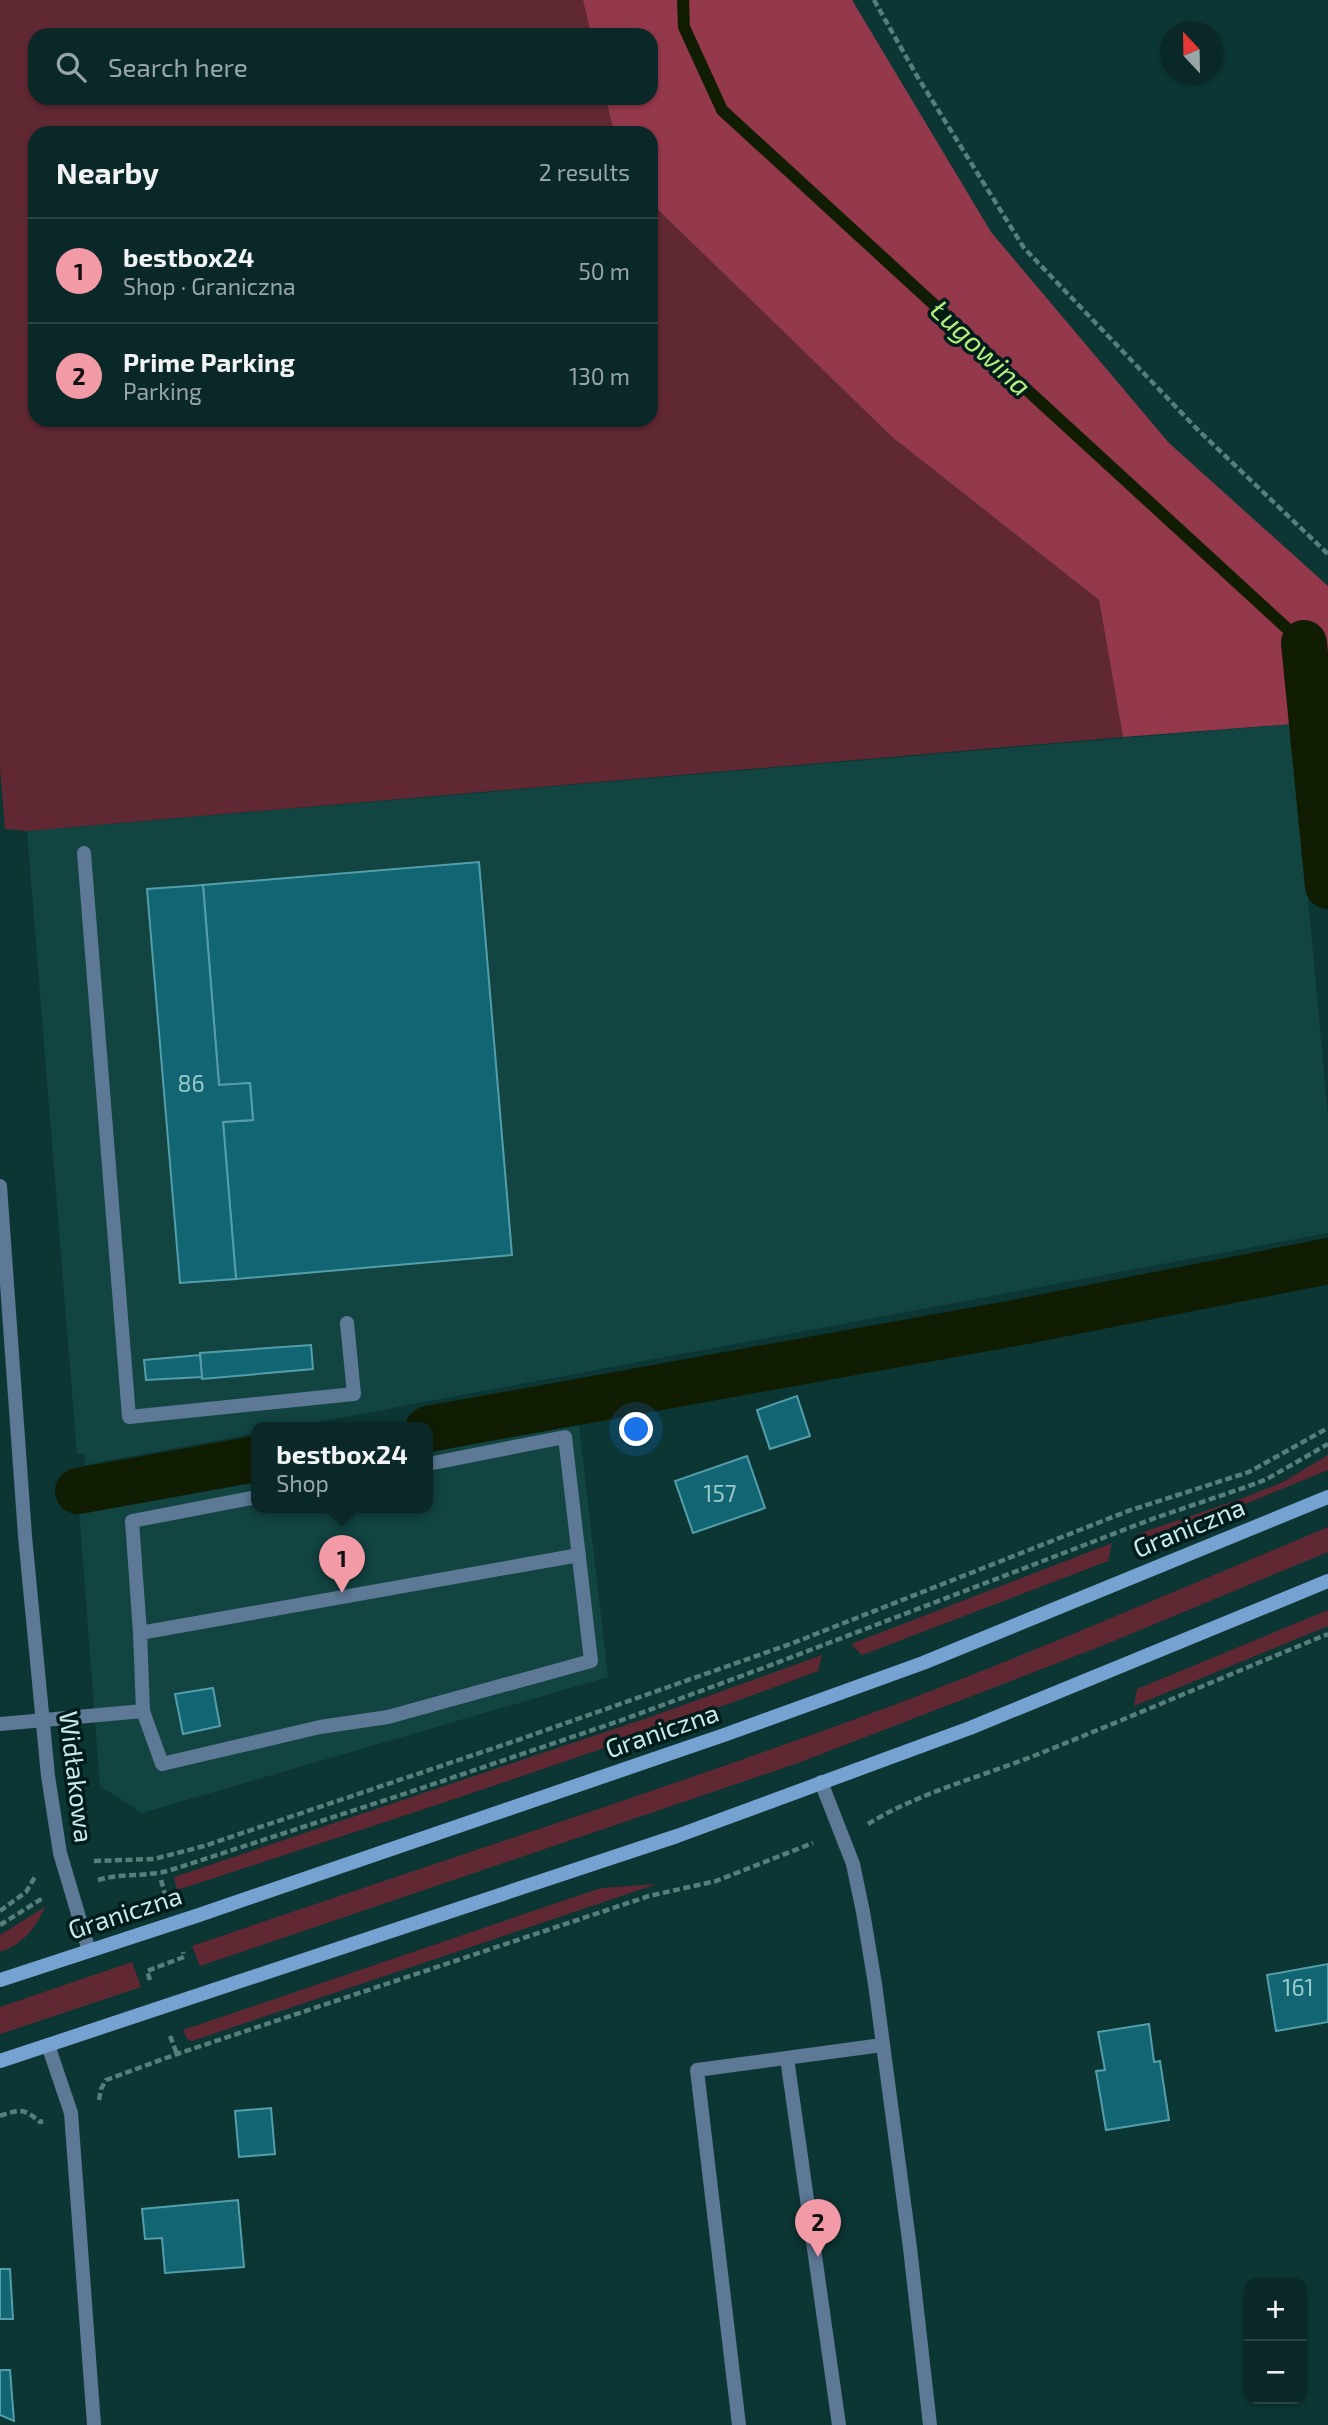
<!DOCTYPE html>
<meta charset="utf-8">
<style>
:root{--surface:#092827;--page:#173433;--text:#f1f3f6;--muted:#99a6a7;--line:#294444;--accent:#f39aa7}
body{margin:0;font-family:"Exo 2",sans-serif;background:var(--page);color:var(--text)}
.controls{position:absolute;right:21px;bottom:21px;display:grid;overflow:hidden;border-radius:14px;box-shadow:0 2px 5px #0004}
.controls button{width:63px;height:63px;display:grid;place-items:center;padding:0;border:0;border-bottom:2px solid var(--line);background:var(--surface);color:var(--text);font:35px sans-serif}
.compass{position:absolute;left:1160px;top:21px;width:63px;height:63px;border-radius:50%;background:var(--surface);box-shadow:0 2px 5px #0004;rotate:338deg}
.you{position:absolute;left:637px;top:1430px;width:24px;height:24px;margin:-18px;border:5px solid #fff;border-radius:50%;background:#1a73e8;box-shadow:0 0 0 10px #1a73e833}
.badge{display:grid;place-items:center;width:46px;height:46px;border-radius:50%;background:var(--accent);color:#111;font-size:23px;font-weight:700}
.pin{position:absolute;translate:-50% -58px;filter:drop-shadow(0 2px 4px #0008)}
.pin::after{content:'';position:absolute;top:37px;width:24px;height:21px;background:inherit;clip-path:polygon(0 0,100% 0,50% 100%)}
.popup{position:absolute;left:251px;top:1422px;width:182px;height:91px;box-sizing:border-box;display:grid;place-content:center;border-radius:14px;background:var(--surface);filter:drop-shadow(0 2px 5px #0005);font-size:23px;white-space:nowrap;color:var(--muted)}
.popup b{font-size:26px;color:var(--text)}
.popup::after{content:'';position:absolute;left:50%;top:100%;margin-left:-14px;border:14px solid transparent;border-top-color:var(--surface)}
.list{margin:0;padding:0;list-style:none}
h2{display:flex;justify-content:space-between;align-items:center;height:91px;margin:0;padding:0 28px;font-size:30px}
h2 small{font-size:23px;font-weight:400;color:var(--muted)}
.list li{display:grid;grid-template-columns:46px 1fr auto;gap:21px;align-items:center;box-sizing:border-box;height:105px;padding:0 28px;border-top:2px solid var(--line)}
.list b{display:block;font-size:26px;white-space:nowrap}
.list p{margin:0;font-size:23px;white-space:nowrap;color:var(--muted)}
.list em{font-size:23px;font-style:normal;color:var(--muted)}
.icon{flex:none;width:38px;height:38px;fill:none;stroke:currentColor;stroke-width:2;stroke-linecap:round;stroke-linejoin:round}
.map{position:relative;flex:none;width:1328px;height:2425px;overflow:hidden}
.search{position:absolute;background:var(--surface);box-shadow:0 2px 5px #0004;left:28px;top:28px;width:630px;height:77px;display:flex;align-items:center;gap:18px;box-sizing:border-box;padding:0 24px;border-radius:21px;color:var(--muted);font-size:26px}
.panel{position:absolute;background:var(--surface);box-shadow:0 2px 5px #0004;left:28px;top:126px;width:630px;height:301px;border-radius:21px}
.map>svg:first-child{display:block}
.built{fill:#124442}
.green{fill:#602832}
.forest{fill:#94384b}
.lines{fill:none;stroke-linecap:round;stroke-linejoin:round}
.stream{stroke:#111d03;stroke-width:12}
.canal{stroke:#111d03;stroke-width:46}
.building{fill:#126572;stroke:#549eab;stroke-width:2}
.path{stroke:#567e7b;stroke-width:4.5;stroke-dasharray:7 3.5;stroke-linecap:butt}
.lane{stroke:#5d7996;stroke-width:14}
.street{stroke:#5d7996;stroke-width:14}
.secondary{stroke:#76a2d1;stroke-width:14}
.labels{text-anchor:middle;stroke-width:7;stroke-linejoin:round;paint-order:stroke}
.number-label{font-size:23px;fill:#9acaca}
.street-label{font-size:26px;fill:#c7ebe8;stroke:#001c1b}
.water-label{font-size:28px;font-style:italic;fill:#b5ed7c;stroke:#001c1b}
</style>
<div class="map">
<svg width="1328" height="2425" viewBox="0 0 1328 2425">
<rect width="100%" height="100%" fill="#0c3634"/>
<g class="built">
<path d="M1292,724L1328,1116V1233L291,1427H256V1433L85,1465V1454H77L27,831Z"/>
<path d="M578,1416L608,1677L142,1813L100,1786L79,1509L256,1476V1507H428V1444Z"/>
</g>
<g class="green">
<path d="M0,0H583L591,35H35V98H606L614,133H35V420H651V203L892,437L1099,600L1123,737L27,831L5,829L0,768Z"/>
<path d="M1328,1455V1470L1152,1542L1138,1534L1243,1498L1283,1482Z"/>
<path d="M1328,1527V1552L1104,1645L798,1763L200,1966L192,1946C422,1867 655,1793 883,1709C1033,1653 1180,1589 1328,1527Z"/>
<path d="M1112,1543L1108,1561L862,1655L851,1644Z"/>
<path d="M1328,1610V1626L1134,1706L1137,1689Z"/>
<path d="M822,1655L818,1671C607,1750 392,1820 177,1890L174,1877L650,1717Z"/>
<path d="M657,1884L192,2041L187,2039L183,2030L601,1888Z"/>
<path d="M45,1907C34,1930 24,1943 0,1952V1935Z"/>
<path d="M132,1962L141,1987L0,2034V2007Z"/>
</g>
<path class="forest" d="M583,0H852L991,232L1169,443L1328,586V749L1325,719L1292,724L1123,737L1099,600L892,437L651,203V133H614L606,98H651V35H591Z"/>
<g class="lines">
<path class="stream" d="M683,0L684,27L722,110L1328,666"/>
<g class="canal">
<path d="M1304,643L1328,886"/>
<path d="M428,1429L1025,1321L1328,1261"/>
<path d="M78,1491L256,1459"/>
</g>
</g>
<g class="building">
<path d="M479,862L512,1255L236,1279L223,1122L253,1120L250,1083L219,1085L203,885Z"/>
<path d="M203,885L219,1085L250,1083L253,1120L223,1122L236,1279L180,1283L147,889Z"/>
<path d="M311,1345L313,1369L202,1379L200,1353Z"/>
<path d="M200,1355L202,1377L146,1380L144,1360Z"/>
<path d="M797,1396L810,1436L770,1449L757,1410Z"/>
<path d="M747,1456L765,1508L693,1533L675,1481Z"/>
<path d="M213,1688L220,1726L183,1734L175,1694Z"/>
<path d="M1328,1964V2022L1276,2031L1267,1975Z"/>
<path d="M1149,2024L1154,2062L1160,2061L1169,2120L1106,2130L1096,2071L1105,2070L1098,2032Z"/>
<path d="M271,2108L275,2154L239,2157L235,2111Z"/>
<path d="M238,2200L244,2267L165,2273L162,2238L145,2239L142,2209Z"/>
<path d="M0,2269H10L13,2319H0Z"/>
<path d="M0,2370H10L14,2421L0,2415Z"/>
</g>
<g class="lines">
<g class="path">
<path d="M874,0L917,76L1024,248L1198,430L1328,554"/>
<path d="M868,1824C918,1793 980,1777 1036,1755C1134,1716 1230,1674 1328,1634"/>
<path d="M94,1861L154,1859L204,1846L518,1740L793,1643L1128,1511L1249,1472L1328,1428"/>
<path d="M98,1880C122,1873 147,1877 171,1870L407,1793L622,1720L774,1664L1155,1518L1246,1487L1267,1479L1328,1444"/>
<path d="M161,1880L165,1894"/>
<path d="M0,1911L26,1892L36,1875"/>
<path d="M0,1925L43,1898"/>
<path d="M150,1980L147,1971L184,1957L183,1952"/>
<path d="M170,2036L177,2054"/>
<path d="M99,2100L101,2089L106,2080L177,2054L649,1896L716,1881L813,1843"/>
<path d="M0,2116C20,2109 24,2108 40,2122L43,2121"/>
</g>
<g class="lane">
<path d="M84,853L129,1417L354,1394L347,1323"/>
<path d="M256,1497L132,1521L140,1633L143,1711L162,1764L320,1727L388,1717L591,1661L565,1437L428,1464"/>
<path d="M140,1633L579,1555"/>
<path d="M0,1724L143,1711"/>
<path d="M821,1782L853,1864L863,1912L875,1984L910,2248L930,2425"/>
<path d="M787,2058L839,2425"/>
<path d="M739,2425L697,2070L882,2045"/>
</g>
<g class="street">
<path d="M0,1186L25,1536L48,1776L60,1853L89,1951"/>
<path d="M48,2045L71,2113L94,2425"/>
</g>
<g class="secondary">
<path d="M0,1980L199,1915L724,1735L923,1663L1328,1497"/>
<path d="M0,2061L677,1836L970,1728L1328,1581"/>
</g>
</g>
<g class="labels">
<g class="number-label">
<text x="191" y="1092">86</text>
<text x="720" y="1502">157</text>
<text x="1298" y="1996">161</text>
</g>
<g class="street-label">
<text transform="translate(1189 1528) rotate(-22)" y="9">Graniczna</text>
<text transform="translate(662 1731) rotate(-19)" y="9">Graniczna</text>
<text transform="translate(76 1777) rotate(83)" y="9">Widłakowa</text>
<text transform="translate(125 1913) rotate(-18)" y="9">Graniczna</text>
</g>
<g class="water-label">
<text transform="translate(981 348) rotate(43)" y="10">Ługowina</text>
</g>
</g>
</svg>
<div class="controls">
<button>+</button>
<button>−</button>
</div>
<svg class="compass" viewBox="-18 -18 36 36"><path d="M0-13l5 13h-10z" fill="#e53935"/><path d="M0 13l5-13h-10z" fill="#99a6a7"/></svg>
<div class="you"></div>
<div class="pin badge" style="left:342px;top:1593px">1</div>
<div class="popup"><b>bestbox24</b>Shop</div>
<div class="pin badge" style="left:818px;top:2257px">2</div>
<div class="search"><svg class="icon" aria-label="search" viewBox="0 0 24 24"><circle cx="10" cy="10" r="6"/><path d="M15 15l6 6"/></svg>Search here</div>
<section class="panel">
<h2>Nearby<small>2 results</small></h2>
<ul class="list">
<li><span class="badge">1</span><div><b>bestbox24</b><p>Shop · Graniczna</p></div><em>50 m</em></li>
<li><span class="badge">2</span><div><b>Prime Parking</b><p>Parking</p></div><em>130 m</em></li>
</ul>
</section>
</div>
